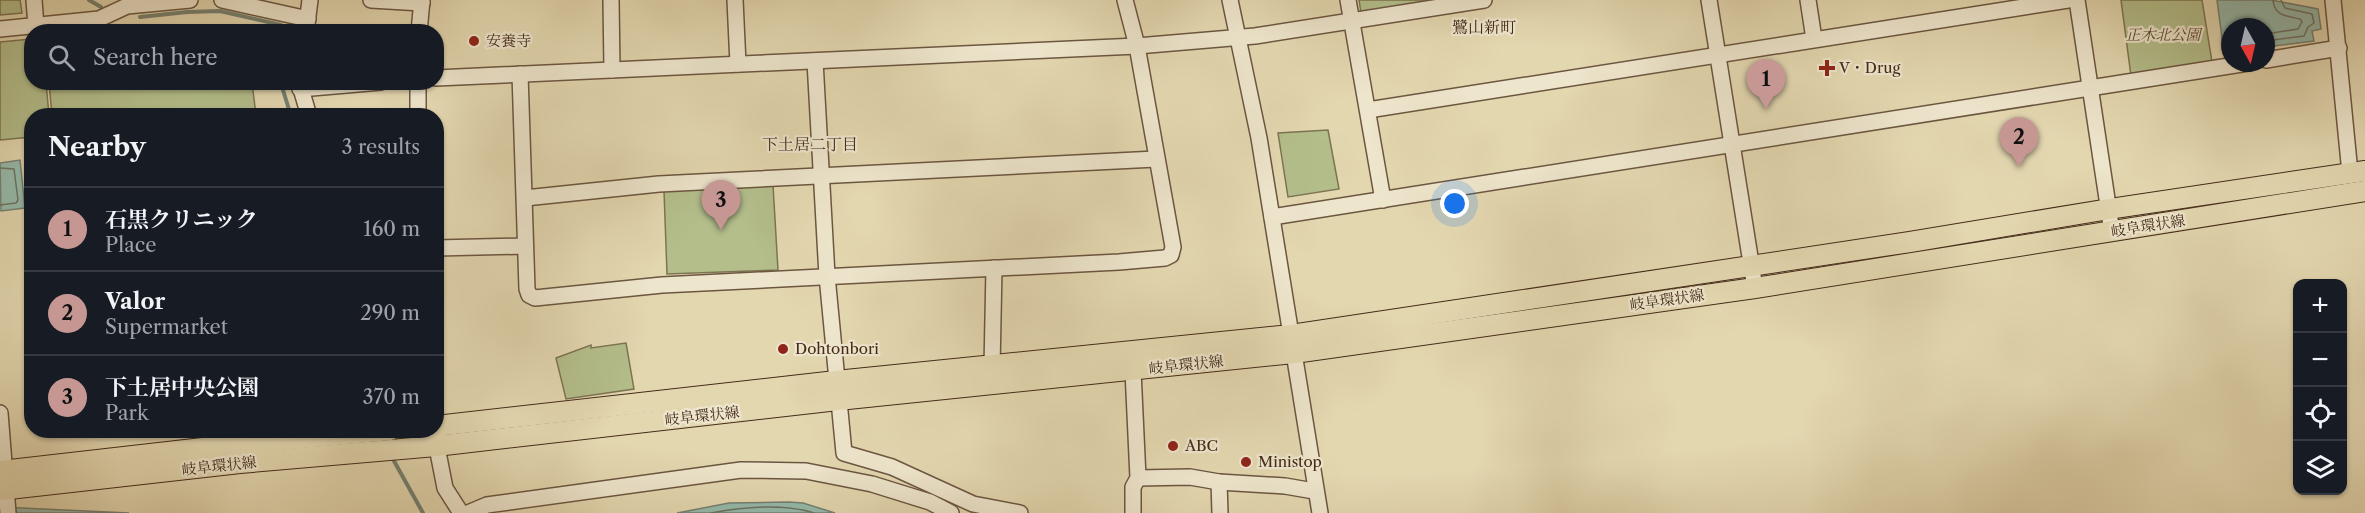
<!DOCTYPE html>
<meta charset="utf-8">
<style>
:root{--surface:#171b24;--page:#242831;--text:#f1f3f6;--muted:#9ea1a6;--line:#363941;--accent:#c59692}
body{margin:0;font-family:"Libre Caslon Text","Noto Serif JP",serif;background:var(--page);color:var(--text)}
.controls{position:absolute;right:18px;bottom:18px;display:grid;overflow:hidden;border-radius:12px;box-shadow:0 2px 4px #0004}
.controls button{width:54px;height:54px;display:grid;place-items:center;padding:0;border:0;border-bottom:2px solid var(--line);background:var(--surface);color:var(--text);font:30px sans-serif}
.compass{position:absolute;left:2221px;top:18px;width:54px;height:54px;border-radius:50%;background:var(--surface);box-shadow:0 2px 4px #0004;rotate:172deg}
.you{position:absolute;left:1455px;top:204px;width:21px;height:21px;margin:-15px;border:4px solid #fff;border-radius:50%;background:#1a73e8;box-shadow:0 0 0 9px #1a73e833}
.badge{display:grid;place-items:center;width:39px;height:39px;border-radius:50%;background:var(--accent);color:#111;font-size:20px;font-weight:700}
.pin{position:absolute;translate:-50% -50px;filter:drop-shadow(0 2px 3px #0008)}
.pin::after{content:'';position:absolute;top:32px;width:21px;height:18px;background:inherit;clip-path:polygon(0 0,100% 0,50% 100%)}
.list{margin:0;padding:0;list-style:none}
h2{display:flex;justify-content:space-between;align-items:center;height:78px;margin:0;padding:0 24px;font-size:26px}
h2 small{font-size:20px;font-weight:400;color:var(--muted)}
.list li{display:grid;grid-template-columns:39px 1fr auto;gap:18px;align-items:center;box-sizing:border-box;height:84px;padding:0 24px;border-top:2px solid var(--line)}
.list b{display:block;font-size:22px;white-space:nowrap}
.list p{margin:0;font-size:20px;white-space:nowrap;color:var(--muted)}
.list em{font-size:20px;font-style:normal;color:var(--muted)}
.icon{flex:none;width:33px;height:33px;fill:none;stroke:currentColor;stroke-width:2;stroke-linecap:round;stroke-linejoin:round}
.map{position:relative;flex:none;width:2365px;height:513px;overflow:hidden}
.search{position:absolute;background:var(--surface);box-shadow:0 2px 4px #0004;left:24px;top:24px;width:420px;height:66px;display:flex;align-items:center;gap:15px;box-sizing:border-box;padding:0 21px;border-radius:24px;color:var(--muted);font-size:22px}
.panel{position:absolute;background:var(--surface);box-shadow:0 2px 4px #0004;left:24px;top:108px;width:420px;height:330px;border-radius:24px}
.map>svg:first-child{display:block}
.green{fill:#b3be8b;stroke:#7c7452;stroke-width:1.5}
.water{fill:#95baac;stroke:#758172;stroke-width:1.5}
.lines{fill:none;stroke-linecap:round;stroke-linejoin:round}
.shore{stroke:#6c7263;stroke-width:1.5}
.stream{stroke:#758172;stroke-width:4}
.minor-casing{stroke:#6c5640;stroke-width:18}
.major-casing{stroke:#442b1a;stroke-width:22}
.minor{stroke:#ede5cc;stroke-width:15}
.major{stroke:#e3d7b0;stroke-width:20}
.poi-dot{fill:#8f2418;stroke:#ede5cc;stroke-width:2}
.labels{text-anchor:middle;stroke-width:4.5;stroke-linejoin:round;paint-order:stroke}
.park-label{font-size:15px;font-style:italic;fill:#5a4831;stroke:#ede5cc}
.poi-label{font-size:15px;fill:#442b1a;stroke:#ede5cc;text-anchor:start}
.street-label{font-size:15px;fill:#442b1a;stroke:#ede5cc}
.neighbourhood-label{font-size:16px;fill:#442b1a;stroke:#ede5cc}
</style>
<div class="map">
<svg width="2365" height="513" viewBox="0 0 2365 513">
<rect width="100%" height="100%" fill="#e3d7b0"/>
<filter id="stains"><feTurbulence type="fractalNoise" baseFrequency=".00333" numOctaves="4"/><feColorMatrix values="0 0 0 0 .2 0 0 0 0 .09 0 0 0 0 .02 0 0 0 .5 -.17"/></filter>
<radialGradient id="worn" r=".72"><stop offset=".6" stop-color="#630" stop-opacity="0"/><stop offset="1" stop-color="#630" stop-opacity=".3"/></radialGradient>
<g class="green">
<path d="M0,0H20L22,13L0,15Z"/>
<path d="M1359,0H1441L1361,13Z"/>
<path d="M2121,0H2202L2212,62L2131,76Z"/>
<path d="M31,39L32,82L46,83L49,115L32,116L31,137L0,140V42Z"/>
<path d="M49,83H252L256,115H52Z"/>
<path d="M1328,130L1339,189L1288,197L1278,133Z"/>
<path d="M773,185L778,270L667,274L664,191Z"/>
<path d="M626,343L634,389L566,399L556,358L591,345V348Z"/>
</g>
<g class="water">
<path d="M2217,0H2271L2318,9L2321,29L2312,31L2314,41L2266,47V27H2230V52L2224,53Z"/>
<path d="M20,160L25,208L1,211L0,163Z"/>
<path d="M789,502L803,503L835,513H677L729,503Z"/>
<path d="M0,507L129,513H0Z"/>
</g>
<g class="lines">
<g class="shore">
<path d="M2266,34L2298,29L2302,22L2300,19C2287,16 2274,16 2273,0"/>
<path d="M2266,41L2304,36L2308,27L2314,23L2312,14L2285,8L2281,0"/>
<path d="M0,168L14,169L18,200L16,203L0,205"/>
<path d="M711,513C743,507 783,503 814,513"/>
</g>
<g class="stream">
<path d="M89,0L101,7"/>
<path d="M140,17L187,12L220,11L281,25L286,32"/>
<path d="M283,82V90L291,116"/>
<path d="M394,461L423,513"/>
</g>
<g class="minor-casing">
<g id="minor">
<path d="M34,0L36,26"/>
<path d="M222,0L308,19"/>
<path d="M371,0L422,3"/>
<path d="M611,0L612,70"/>
<path d="M735,0L738,64"/>
<path d="M1230,0L1259,138L1320,513"/>
<path d="M1348,0L1383,200"/>
<path d="M1709,0L1755,288"/>
<path d="M1808,0L1814,39"/>
<path d="M2077,0L2112,232"/>
<path d="M2333,0L2350,173"/>
<path d="M0,29L99,19L127,6L190,0"/>
<path d="M306,32L310,0"/>
<path d="M419,32L422,0"/>
<path d="M2266,60L2339,48"/>
<path d="M815,61L827,276L844,453L892,467L973,504L1020,513"/>
<path d="M520,74L527,289L529,295L535,298L662,285L1119,262L1165,258L1171,255L1173,247L1137,46L1125,0"/>
<path d="M436,78L1137,46L1255,36L1484,0"/>
<path d="M299,82L309,116"/>
<path d="M300,89L381,82"/>
<path d="M1368,110L2068,0"/>
<path d="M418,116V82"/>
<path d="M525,198L659,184L1156,159"/>
<path d="M1272,217L2248,63"/>
<path d="M436,248L525,246"/>
<path d="M992,367L994,268"/>
<path d="M0,413L8,513"/>
<path d="M435,437L445,488L461,513"/>
<path d="M1138,478L1190,477L1219,482L1285,486L1314,491"/>
<path d="M1219,482L1220,513"/>
<path d="M468,513L487,505L741,470L806,471L872,484L930,502L951,513"/>
<path d="M1133,513V487L1138,478L1133,371"/>
</g>
</g>
<g class="major-casing">
<g id="major">
<path d="M436,426L836,381L1291,335L1910,242L2109,209L2365,171"/>
<path d="M0,471L238,444L390,430"/>
<path d="M0,490L240,463L436,446L838,400L1294,353L1755,288L2365,191"/>
</g>
</g>
<use href="#minor" class="minor"/>
<use href="#major" class="major"/>
</g>
<g class="poi-dot">
<circle cx="474" cy="41" r="6"/>
<path d="M1824 59h6v6h6v6h-6v6h-6v-6h-6v-6h6z"/>
<circle cx="783" cy="349" r="6"/>
<circle cx="1173" cy="446" r="6"/>
<circle cx="1246" cy="462" r="6"/>
</g>
<g class="labels">
<g class="park-label">
<text x="2163" y="40">正木北公園</text>
</g>
<g class="poi-label">
<text x="486" y="46">安養寺</text>
<text x="1839" y="73">V・Drug</text>
<text x="795" y="354">Dohtonbori</text>
<text x="1185" y="451">ABC</text>
<text x="1258" y="467">Ministop</text>
</g>
<g class="street-label">
<text transform="translate(2148 226) rotate(-9)" y="5">岐阜環状線</text>
<text transform="translate(1667 300) rotate(-8)" y="5">岐阜環状線</text>
<text transform="translate(1186 365) rotate(-6)" y="5">岐阜環状線</text>
<text transform="translate(702 416) rotate(-6)" y="5">岐阜環状線</text>
<text transform="translate(219 466) rotate(-6)" y="5">岐阜環状線</text>
</g>
<g class="neighbourhood-label">
<text x="1484" y="33">鷺山新町</text>
<text x="810" y="150">下土居二丁目</text>
</g>
</g>
<rect width="100%" height="100%" filter="url(#stains)"/>
<rect width="100%" height="100%" fill="url(#worn)"/>
</svg>
<div class="controls">
<button>+</button>
<button>−</button>
<button><svg class="icon" aria-label="locate" viewBox="0 0 24 24"><circle cx="12" cy="12" r="6"/><path d="M12 2v4M12 18v4M2 12h4M18 12h4"/></svg></button>
<button><svg class="icon" aria-label="layers" viewBox="0 0 24 24"><path d="M12 4l9 5-9 5-9-5zM3 14l9 5 9-5"/></svg></button>
</div>
<svg class="compass" viewBox="-18 -18 36 36"><path d="M0-13l5 13h-10z" fill="#e53935"/><path d="M0 13l5-13h-10z" fill="#9ea1a6"/></svg>
<div class="you"></div>
<div class="pin badge" style="left:1766px;top:109px">1</div>
<div class="pin badge" style="left:2019px;top:167px">2</div>
<div class="pin badge" style="left:721px;top:230px">3</div>
<div class="search"><svg class="icon" aria-label="search" viewBox="0 0 24 24"><circle cx="10" cy="10" r="6"/><path d="M15 15l6 6"/></svg>Search here</div>
<section class="panel">
<h2>Nearby<small>3 results</small></h2>
<ul class="list">
<li><span class="badge">1</span><div><b>石黒クリニック</b><p>Place</p></div><em>160 m</em></li>
<li><span class="badge">2</span><div><b>Valor</b><p>Supermarket</p></div><em>290 m</em></li>
<li><span class="badge">3</span><div><b>下土居中央公園</b><p>Park</p></div><em>370 m</em></li>
</ul>
</section>
</div>
